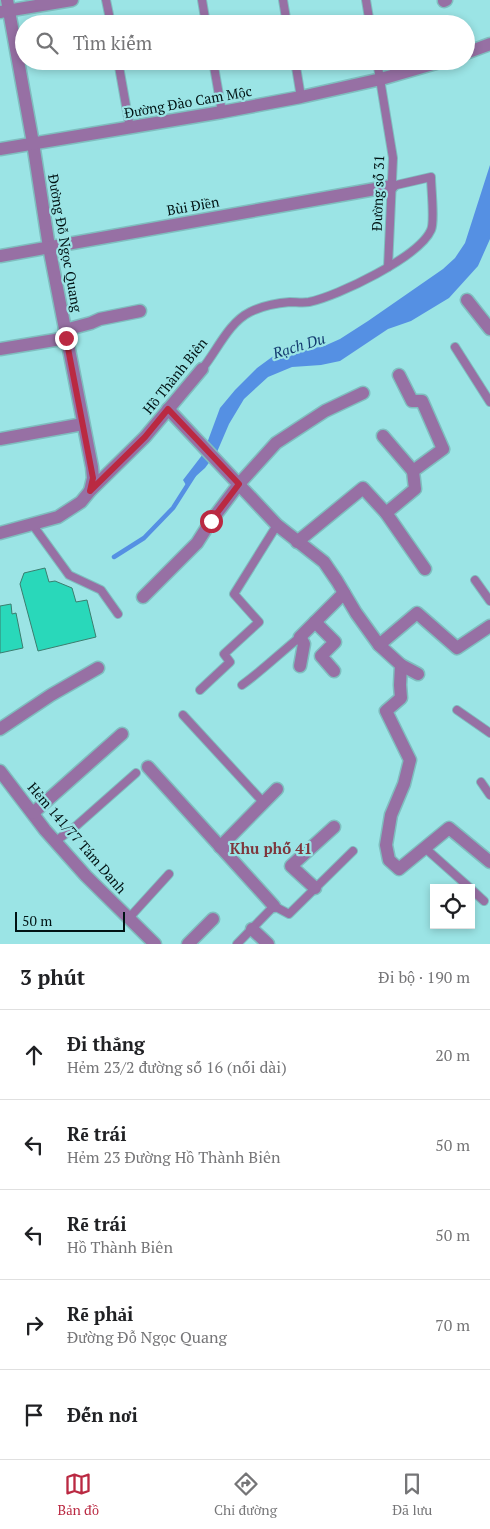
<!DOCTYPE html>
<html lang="vi">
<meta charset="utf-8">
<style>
:root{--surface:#fff;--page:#f2f2f2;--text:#202124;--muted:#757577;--line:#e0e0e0;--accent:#ba2942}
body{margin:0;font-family:"PT Serif",serif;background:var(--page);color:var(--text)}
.controls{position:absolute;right:15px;bottom:15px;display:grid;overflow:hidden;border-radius:0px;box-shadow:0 2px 8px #0003}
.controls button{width:45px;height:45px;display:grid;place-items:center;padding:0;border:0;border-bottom:1px solid var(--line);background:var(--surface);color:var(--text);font:25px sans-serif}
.scale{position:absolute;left:15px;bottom:12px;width:110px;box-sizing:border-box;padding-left:5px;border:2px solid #001314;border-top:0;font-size:14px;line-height:18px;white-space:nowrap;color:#001314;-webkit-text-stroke:4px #9be4e5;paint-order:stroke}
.stop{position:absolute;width:15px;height:15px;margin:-11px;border:4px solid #ba2942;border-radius:50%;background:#fff}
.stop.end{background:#ba2942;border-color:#fff;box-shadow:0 1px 5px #0008}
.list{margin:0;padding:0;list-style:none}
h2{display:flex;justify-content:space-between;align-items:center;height:65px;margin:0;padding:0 20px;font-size:21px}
h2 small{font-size:16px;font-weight:400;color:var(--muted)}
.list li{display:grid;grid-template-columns:32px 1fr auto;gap:15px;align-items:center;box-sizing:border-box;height:90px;padding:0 20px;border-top:1px solid var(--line)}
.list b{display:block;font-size:19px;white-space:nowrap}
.list p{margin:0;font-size:16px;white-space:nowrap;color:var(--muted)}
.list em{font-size:16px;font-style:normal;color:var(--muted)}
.icon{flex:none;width:28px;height:28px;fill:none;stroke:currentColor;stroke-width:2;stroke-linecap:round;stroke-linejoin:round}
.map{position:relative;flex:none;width:490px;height:944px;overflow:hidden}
.search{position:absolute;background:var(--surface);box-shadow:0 2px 8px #0003;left:15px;right:15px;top:15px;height:55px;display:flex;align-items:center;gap:12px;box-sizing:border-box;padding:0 18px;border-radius:28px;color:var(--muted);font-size:19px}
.sheet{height:515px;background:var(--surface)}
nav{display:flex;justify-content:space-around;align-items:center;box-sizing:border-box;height:70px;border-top:1px solid var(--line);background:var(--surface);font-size:14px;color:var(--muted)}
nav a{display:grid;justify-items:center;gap:2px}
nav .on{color:var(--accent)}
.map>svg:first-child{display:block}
.water{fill:#5590e3}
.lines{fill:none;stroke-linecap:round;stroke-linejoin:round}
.stream{stroke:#5590e3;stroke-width:4.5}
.building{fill:#29d8ba;stroke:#3b7e6f}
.service-casing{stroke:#7fbebf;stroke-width:10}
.minor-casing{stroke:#7fbebf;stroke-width:15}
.service{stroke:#9770a4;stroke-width:8}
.minor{stroke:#9770a4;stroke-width:12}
.route{stroke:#ba2942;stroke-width:6}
.labels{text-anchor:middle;stroke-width:4.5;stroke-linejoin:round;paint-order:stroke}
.street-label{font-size:14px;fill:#001314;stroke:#9be4e5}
.water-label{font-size:15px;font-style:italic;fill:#133a6f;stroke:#9be4e5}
.neighbourhood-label{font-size:15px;font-weight:bold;fill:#7e363c;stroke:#9be4e5}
</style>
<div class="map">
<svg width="490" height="944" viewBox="0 0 490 944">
<rect width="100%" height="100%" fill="#9be4e5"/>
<path class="water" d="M490,165V239L478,266L449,298L411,321L388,329L340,361L321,365L292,367L268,377L244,399L229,424L217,452L205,468L186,485L183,480L203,454L220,408L235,390L257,368L272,357L296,349L322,347L340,339L368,321L443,269L455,258L465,243Z"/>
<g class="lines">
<path class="stream" d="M114,557L144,538L173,508L194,475"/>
</g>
<g class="building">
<path d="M45,568L49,582L55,581L72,588L76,602L87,600L96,637L38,651L20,584L24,573Z"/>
<path d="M11,604L12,614L16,613L23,648L0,653V606Z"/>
</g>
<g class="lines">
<g class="service-casing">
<g id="service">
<path d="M106,0L111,24"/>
<path d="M202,0L206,24"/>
<path d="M283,0L287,24"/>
<path d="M366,0L370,24"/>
<path d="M118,61L130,128"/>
<path d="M213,61L222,112"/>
<path d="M295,61L301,97"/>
<path d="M377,61L393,158L388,267"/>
<path d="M455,347L490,402"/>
<path d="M202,369C217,351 228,323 250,312C262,306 277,303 290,302C296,302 303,303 309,302C338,296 419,257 431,230C435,222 431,188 431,177L392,186"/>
<path d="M32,524L69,575L101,590L118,614"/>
<path d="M475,580L490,601"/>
<path d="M242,685C263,670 280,653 300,637"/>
<path d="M200,690L230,662L224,654L259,622L234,594L277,525"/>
<path d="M457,710L490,733"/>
<path d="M183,715L264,803"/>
<path d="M481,782L490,795"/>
<path d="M56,841L76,826L136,773"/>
<path d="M425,848L470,888"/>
<path d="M471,889L484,901"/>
<path d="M129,918L169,874"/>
<path d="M237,944L274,906L289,914L353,851"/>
</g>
</g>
<g class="minor-casing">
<g id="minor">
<path d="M7,0L33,143L49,247L92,467L93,478L90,491"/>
<path d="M444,1L446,0"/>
<path d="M0,12L72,0"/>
<path d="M466,53L490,44"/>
<path d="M0,149L222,112L301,97L381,79L443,61"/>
<path d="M0,256L392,186"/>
<path d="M467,300L490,329"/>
<path d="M65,330L91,323L100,319L140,311"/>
<path d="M0,349L67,338"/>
<path d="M168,409L277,525L324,562L337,581L356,613L379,645L401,665L400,685L401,698L386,711L410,760L404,784L391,815L386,845L389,860L399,869L449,828L490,862"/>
<path d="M383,436L413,471"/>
<path d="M0,439L83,424"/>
<path d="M386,513L425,569"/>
<path d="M0,533L58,517L81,502L90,491L145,437L202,369"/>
<path d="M297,542L363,488L386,513L415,489L413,471L443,449L422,401H412L399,375"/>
<path d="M143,597L197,543L211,521L239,484L276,443L325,411L363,393"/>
<path d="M315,622L335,642L321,656L334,671"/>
<path d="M379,645L417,613L457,648L490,626"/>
<path d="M401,665L418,674"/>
<path d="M300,666L304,644L300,637L344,593"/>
<path d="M0,729L51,695L98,668"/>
<path d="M148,767L274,906"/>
<path d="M0,771L45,830L86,876L155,944"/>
<path d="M33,813L122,734"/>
<path d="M220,847L277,789"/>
<path d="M315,888L291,866L334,827"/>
<path d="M252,929L268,944"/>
<path d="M188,944L213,919"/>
</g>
</g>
<use href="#service" class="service"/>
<use href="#minor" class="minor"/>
</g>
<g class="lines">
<path class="route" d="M66,338L93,478L90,491L145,437L168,409L239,484L211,521"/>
</g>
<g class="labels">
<g class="street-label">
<text transform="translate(188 102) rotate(-10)" y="5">Đường Đào Cam Mộc</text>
<text transform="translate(378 193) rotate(-88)" y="5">Đường số 31</text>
<text transform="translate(193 206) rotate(-10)" y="5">Bùi Điền</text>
<text transform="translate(65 243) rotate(80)" y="5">Đường Đỗ Ngọc Quang</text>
<text transform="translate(175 376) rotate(-51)" y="5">Hồ Thành Biên</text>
<text transform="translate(77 838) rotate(49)" y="5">Hẻm 141/77 Tám Danh</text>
</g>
<g class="water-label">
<text transform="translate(299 346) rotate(-17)" y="5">Rạch Du</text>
</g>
<g class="neighbourhood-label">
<text x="271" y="854">Khu phố 41</text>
</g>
</g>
</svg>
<div class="controls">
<button><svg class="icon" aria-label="locate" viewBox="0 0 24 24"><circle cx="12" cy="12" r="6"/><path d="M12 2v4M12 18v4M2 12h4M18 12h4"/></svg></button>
</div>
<div class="scale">50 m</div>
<div class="stop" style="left:211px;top:521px"></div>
<div class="stop end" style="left:66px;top:338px"></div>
<div class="search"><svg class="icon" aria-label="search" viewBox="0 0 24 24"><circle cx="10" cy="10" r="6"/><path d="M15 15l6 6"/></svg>Tìm kiếm</div>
</div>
<section class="sheet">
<h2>3 phút<small>Đi bộ · 190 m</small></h2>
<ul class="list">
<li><svg class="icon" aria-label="ahead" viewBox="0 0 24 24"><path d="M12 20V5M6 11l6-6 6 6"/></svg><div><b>Đi thẳng</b><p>Hẻm 23/2 đường số 16 (nối dài)</p></div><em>20 m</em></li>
<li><svg class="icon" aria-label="left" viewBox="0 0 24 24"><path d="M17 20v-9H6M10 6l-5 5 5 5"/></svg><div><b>Rẽ trái</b><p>Hẻm 23 Đường Hồ Thành Biên</p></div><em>50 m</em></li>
<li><svg class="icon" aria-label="left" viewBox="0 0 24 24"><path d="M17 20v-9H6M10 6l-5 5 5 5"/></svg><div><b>Rẽ trái</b><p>Hồ Thành Biên</p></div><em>50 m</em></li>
<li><svg class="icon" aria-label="right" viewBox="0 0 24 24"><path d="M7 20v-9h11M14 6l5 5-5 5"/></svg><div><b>Rẽ phải</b><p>Đường Đỗ Ngọc Quang</p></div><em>70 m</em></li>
<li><svg class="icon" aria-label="arrive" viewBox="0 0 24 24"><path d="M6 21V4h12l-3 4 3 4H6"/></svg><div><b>Đến nơi</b></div></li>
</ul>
</section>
<nav>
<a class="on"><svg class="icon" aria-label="map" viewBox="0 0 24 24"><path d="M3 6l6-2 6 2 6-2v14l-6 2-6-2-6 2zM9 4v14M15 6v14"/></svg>Bản đồ</a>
<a><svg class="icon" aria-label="directions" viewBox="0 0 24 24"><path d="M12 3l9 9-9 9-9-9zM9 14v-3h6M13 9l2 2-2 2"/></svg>Chỉ đường</a>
<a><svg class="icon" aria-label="saved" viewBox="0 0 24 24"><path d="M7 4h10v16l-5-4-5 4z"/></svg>Đã lưu</a>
</nav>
